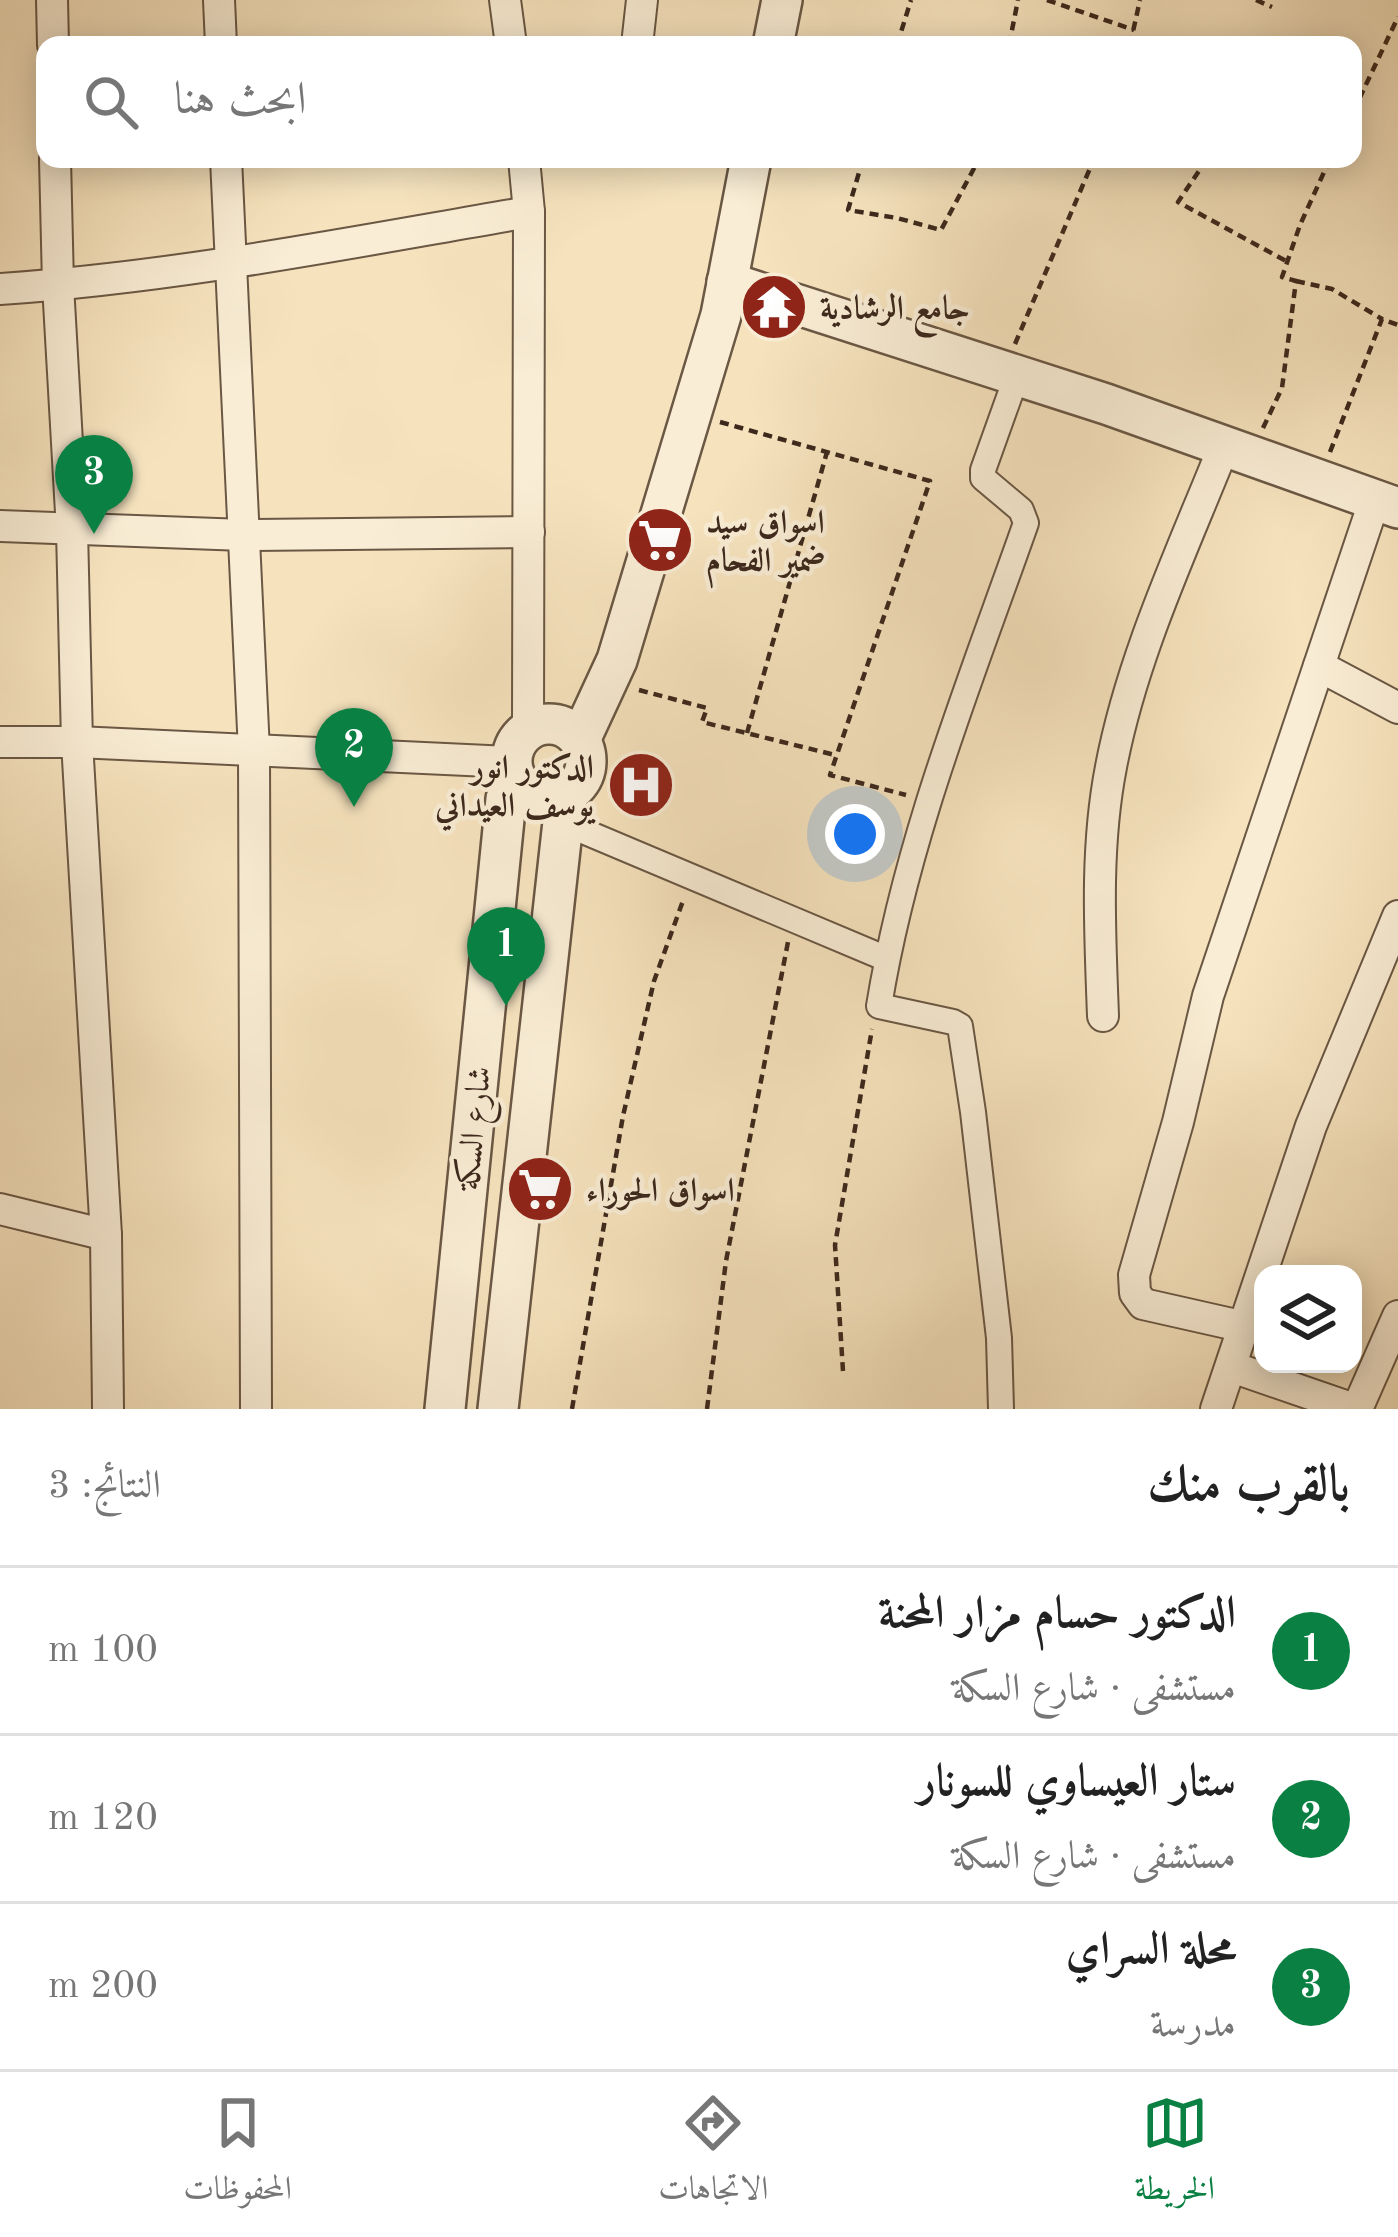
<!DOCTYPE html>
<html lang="ar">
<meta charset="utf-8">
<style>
:root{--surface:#fff;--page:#f2f2f2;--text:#222;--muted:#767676;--line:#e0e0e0;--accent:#0b8043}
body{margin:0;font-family:"Old Standard TT",Amiri,serif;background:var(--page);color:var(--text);direction:rtl}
.controls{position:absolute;right:36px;bottom:36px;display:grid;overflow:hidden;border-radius:24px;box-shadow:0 6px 30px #0003}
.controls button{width:108px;height:108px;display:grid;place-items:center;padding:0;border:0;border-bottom:3px solid var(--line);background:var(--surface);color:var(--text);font:60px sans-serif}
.you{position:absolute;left:855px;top:834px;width:42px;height:42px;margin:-30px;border:9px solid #fff;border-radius:50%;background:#1a73e8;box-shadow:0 0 0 18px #1a73e833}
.badge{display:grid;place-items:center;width:78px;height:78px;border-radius:50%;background:var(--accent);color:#fff;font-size:39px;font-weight:700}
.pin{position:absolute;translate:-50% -99px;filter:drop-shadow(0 3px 6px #0008)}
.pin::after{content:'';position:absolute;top:63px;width:42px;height:36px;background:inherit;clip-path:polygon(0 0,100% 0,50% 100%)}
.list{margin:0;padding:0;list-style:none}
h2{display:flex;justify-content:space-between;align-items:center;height:156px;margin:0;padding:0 48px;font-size:51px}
h2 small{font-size:39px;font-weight:400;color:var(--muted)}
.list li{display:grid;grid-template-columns:78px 1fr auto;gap:36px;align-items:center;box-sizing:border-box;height:168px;padding:0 48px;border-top:3px solid var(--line)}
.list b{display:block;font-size:45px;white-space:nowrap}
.list p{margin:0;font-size:39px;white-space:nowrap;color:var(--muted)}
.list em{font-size:39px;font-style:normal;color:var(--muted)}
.icon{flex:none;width:66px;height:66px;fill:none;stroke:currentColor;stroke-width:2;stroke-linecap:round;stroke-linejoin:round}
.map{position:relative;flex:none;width:1398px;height:1409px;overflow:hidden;direction:ltr}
.search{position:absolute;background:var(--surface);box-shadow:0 6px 30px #0003;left:36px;right:36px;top:36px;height:132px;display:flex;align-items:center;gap:30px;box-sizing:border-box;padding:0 42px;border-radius:24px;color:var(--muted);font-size:45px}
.sheet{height:660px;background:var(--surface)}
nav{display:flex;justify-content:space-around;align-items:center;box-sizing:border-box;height:168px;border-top:3px solid var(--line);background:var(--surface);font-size:33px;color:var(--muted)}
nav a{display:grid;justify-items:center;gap:6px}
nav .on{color:var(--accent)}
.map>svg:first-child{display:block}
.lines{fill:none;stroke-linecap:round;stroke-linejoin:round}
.pedestrian-casing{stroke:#6a5744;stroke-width:28}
.minor-casing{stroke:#6a5744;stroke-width:34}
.tertiary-casing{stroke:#6a5744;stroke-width:44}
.path{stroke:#3c281c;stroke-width:4.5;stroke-dasharray:9 6;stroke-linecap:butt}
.pedestrian{stroke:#f9edd5;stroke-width:24}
.minor{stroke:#f9edd5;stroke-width:30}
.tertiary{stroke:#f9edd5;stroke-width:39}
.labels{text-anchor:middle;stroke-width:9;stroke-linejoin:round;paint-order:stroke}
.poi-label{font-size:33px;font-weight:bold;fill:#3c281c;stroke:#f9edd5;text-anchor:start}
.street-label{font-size:33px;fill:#3c281c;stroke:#f9edd5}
</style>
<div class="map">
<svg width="1398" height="1409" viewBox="0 0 1398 1409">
<rect width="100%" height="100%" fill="#f6e3be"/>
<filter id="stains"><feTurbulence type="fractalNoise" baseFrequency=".00167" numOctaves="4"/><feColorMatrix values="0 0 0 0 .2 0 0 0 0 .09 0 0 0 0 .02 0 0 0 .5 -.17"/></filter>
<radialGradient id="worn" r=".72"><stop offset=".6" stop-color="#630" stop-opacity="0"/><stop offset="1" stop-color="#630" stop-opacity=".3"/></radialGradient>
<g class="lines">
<g class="pedestrian-casing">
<g id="pedestrian">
<path d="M564,823L887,959"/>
<path d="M1001,1409L999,1338L973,1112L960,1026L953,1022L879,1006C906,839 970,682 1026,523L1021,510L983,478V470L1017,375"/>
</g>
</g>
<g class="minor-casing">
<g id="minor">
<path d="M52,0L53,45"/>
<path d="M219,0L221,45"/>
<path d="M505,0L511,45"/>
<path d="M637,45L642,0"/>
<path d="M55,159L58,285L72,530L77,742L106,1235L108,1409"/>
<path d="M226,159L254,751L256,1409"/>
<path d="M524,159L529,212L528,730"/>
<path d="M0,289C178,277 353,242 529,212"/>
<path d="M0,526L244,535L529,532"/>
<path d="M1319,666L1398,708"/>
<path d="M0,742H77L512,762"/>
<path d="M1103,1016C1100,933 1095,849 1111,767C1132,656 1182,551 1224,446"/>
<path d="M0,1209L106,1235"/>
<path d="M1245,1327L1143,1304L1135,1293L1134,1275L1178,1122L1208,996L1375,499"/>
<path d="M1232,1367L1354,1409"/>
<path d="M1216,1409L1311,1126L1398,916"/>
<path d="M1357,1409L1398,1316"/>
</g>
</g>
<g class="tertiary-casing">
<g id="tertiary">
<path d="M773,45L782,0"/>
<path d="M727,282L1106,404L1398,508"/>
<circle cx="549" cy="761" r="37"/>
<path d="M580,740L617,660L721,315L751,159"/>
<path d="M445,1409L506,799L516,778"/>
<path d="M498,1409L566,795"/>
</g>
</g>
<g class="path">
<path d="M1047,0L1134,30"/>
<path d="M1256,0L1272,7"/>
<path d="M897,45L911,0"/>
<path d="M1009,45L1018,0"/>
<path d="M1130,45L1140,0"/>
<path d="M1353,112L1398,17"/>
<path d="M863,159L848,210L897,218L941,230L979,159"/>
<path d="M1207,159L1178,202L1286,261"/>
<path d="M1296,281L1332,289L1382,319"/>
<path d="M1015,344L1094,159"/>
<path d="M720,422L930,481L830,775L906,795"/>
<path d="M1263,428L1282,388L1296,281L1282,277L1300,225L1330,159"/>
<path d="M1330,452L1382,319L1398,325"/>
<path d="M639,690L707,708L702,722L835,755"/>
<path d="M747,733L827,452"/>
<path d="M843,1371L835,1245L872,1029"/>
<path d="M572,1409L623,1116L654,981L684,898"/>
<path d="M707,1409L726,1261L788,942"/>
</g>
<use href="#pedestrian" class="pedestrian"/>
<use href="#minor" class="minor"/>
<use href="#tertiary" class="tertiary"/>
</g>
<defs>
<g id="temple-disc" transform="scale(3.45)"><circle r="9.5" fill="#8f2418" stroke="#f9edd5"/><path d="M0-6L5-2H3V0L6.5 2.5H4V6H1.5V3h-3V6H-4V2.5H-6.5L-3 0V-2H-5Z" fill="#fff"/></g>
<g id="supermarket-disc" transform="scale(3.45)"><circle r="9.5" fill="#8f2418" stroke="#f9edd5"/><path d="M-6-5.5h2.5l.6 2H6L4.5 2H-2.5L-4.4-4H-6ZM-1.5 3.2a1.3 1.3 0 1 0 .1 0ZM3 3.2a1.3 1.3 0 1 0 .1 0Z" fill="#fff"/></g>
<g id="hospital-disc" transform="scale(3.45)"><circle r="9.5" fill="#8f2418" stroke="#f9edd5"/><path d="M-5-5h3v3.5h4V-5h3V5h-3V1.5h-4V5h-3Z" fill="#fff"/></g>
</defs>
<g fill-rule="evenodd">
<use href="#temple-disc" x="774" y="307"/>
<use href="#supermarket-disc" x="660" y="540"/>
<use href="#hospital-disc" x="641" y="785"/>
<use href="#supermarket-disc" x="540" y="1189"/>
</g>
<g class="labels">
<g class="poi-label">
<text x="820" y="319">جامع الرشادية</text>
<text x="706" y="533">اسواق سيد<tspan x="706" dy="38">ضمير الفحام</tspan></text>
<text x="594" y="778" text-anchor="end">الدكتور انور<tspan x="594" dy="38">يوسف العيداني</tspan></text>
<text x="586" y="1201">اسواق الحوراء</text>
</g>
<g class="street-label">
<text transform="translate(472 1128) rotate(-84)" y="12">شارع السكة</text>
</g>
</g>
<rect width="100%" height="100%" filter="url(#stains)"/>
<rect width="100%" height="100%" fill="url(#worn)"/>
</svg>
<div class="controls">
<button><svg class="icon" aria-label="layers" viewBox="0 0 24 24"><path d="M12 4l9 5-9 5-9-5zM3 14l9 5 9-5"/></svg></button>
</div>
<div class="you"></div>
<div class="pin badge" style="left:506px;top:1006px">1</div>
<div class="pin badge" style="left:354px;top:807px">2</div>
<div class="pin badge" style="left:94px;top:534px">3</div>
<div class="search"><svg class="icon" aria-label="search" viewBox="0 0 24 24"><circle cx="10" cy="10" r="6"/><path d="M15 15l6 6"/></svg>ابحث هنا</div>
</div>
<section class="sheet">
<h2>بالقرب منك<small>النتائج: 3</small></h2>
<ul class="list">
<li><span class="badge">1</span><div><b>الدكتور حسام مزار المحنة</b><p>مستشفى · شارع السكة</p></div><em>100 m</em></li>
<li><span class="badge">2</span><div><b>ستار العيساوي للسونار</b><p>مستشفى · شارع السكة</p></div><em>120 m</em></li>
<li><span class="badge">3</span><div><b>محلة السراي</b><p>مدرسة</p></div><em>200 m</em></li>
</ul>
</section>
<nav>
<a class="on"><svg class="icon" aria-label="map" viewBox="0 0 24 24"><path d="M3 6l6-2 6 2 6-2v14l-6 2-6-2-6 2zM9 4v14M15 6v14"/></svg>الخريطة</a>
<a><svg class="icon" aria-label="directions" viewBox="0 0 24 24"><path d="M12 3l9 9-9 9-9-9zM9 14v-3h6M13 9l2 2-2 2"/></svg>الاتجاهات</a>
<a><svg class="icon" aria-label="saved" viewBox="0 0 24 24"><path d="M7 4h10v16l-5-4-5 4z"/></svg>المحفوظات</a>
</nav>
